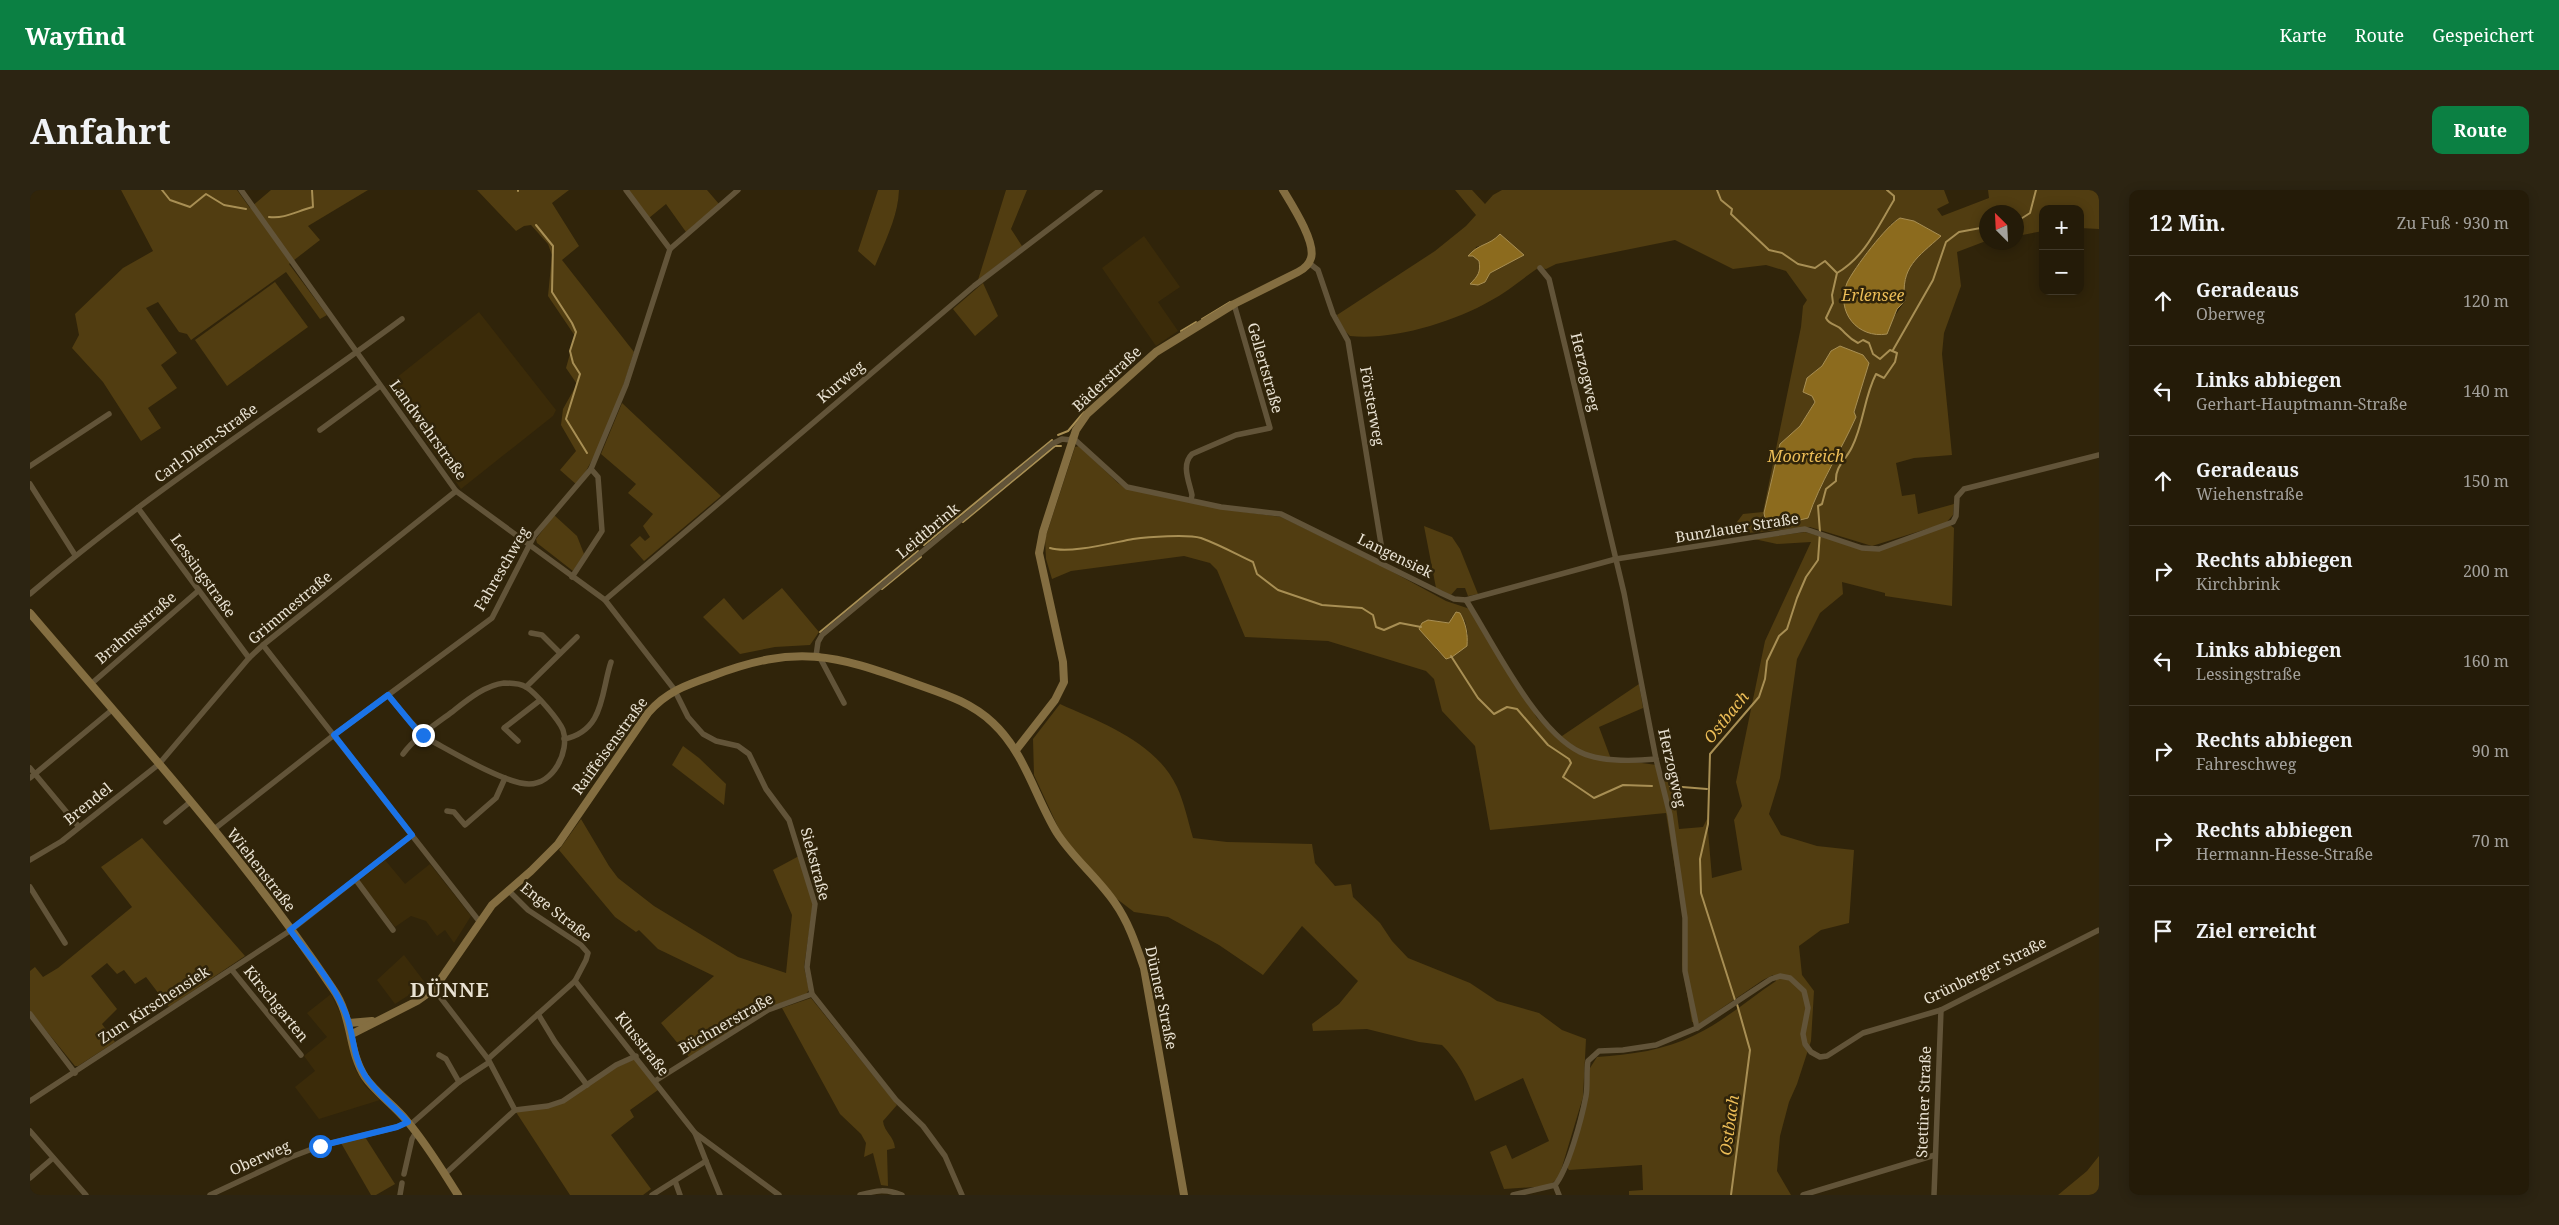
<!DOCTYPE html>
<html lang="de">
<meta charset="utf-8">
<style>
:root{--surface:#241b08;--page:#2c2412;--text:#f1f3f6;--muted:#a3a19c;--line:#413929;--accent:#0b8043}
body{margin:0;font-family:"Noto Serif",serif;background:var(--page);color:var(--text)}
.controls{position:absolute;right:15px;top:15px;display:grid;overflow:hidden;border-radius:10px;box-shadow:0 2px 12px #0003}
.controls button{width:45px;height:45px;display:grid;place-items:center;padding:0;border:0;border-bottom:1px solid var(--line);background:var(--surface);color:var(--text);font:25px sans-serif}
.compass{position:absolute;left:1949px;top:15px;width:45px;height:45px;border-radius:50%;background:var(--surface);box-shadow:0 2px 12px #0003;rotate:336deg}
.stop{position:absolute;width:15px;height:15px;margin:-11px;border:4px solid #1a73e8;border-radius:50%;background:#fff}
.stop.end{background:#1a73e8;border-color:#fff;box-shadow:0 1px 5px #0008}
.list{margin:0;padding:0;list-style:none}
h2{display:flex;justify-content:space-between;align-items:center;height:65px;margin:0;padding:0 20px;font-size:21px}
h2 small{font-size:16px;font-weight:400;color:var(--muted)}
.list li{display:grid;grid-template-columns:32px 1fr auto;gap:15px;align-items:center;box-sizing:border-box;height:90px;padding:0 20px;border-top:1px solid var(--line)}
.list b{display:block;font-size:19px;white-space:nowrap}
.list p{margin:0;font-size:16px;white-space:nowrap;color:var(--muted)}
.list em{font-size:16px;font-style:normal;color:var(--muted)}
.icon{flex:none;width:28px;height:28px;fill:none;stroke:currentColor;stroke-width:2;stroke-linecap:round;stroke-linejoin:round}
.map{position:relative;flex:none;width:2069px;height:1005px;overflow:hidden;border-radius:10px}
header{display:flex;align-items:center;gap:30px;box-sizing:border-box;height:70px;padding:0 25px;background:var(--accent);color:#fff}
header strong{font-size:24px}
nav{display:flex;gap:28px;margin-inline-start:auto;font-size:18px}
.intro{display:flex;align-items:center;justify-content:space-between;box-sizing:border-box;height:120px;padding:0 30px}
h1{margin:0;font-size:35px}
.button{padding:12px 22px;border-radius:10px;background:var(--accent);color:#fff;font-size:18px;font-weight:700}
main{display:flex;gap:30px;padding:0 30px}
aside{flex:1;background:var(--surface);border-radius:10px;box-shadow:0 2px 12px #0003}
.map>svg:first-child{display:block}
.built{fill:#3b2b09}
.green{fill:#513d11;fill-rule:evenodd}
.water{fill:#8c6b1e;stroke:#a88f54}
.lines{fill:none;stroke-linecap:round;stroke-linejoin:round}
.stream{stroke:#a88f54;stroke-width:2}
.street{stroke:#625439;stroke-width:5.5}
.secondary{stroke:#846e41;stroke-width:8}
.route{stroke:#1a73e8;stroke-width:6}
.labels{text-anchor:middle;stroke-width:5;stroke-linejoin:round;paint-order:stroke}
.street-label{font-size:15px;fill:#e9e2d3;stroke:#30240a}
.water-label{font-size:16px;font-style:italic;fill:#ecbd57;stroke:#30240a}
.district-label{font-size:20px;font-weight:bold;letter-spacing:1px;fill:#e9e2d3;stroke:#30240a}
</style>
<header>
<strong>Wayfind</strong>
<nav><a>Karte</a><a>Route</a><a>Gespeichert</a></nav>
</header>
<div class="intro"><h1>Anfahrt</h1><a class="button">Route</a></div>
<main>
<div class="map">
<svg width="2069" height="1005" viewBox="0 0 2069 1005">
<rect width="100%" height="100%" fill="#30240a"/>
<g class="built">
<path d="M1114,46L1150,97L1128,112L1148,141L1126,156L1072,78Z"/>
<path d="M449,122L526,220L523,226L431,299L356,196Z"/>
<path d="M355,670L375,694L400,674L441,726L424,753L415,740L407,746L396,731L381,726L365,737L329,691Z"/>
<path d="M374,765L396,794L365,814L347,790Z"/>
<path d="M301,804L313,829L325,879L335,896L350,910L289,929L265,897L285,881L274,866L297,847L277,823Z"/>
</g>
<g class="green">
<path d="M91,0H207L220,18L241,0H338L278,36L290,50L259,74L297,125L290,129L256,82L161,150L157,144L149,142L128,112L116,118L147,163L131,175L147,198L118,218L131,238L111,251L73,192L42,158L49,145L45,124L93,78L123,61Z"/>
<path d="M447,0H539L522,13L549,56L532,70L604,162C590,207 574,256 547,295L530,280L546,261L531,235L533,219L547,194L536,178L545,146L518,106L522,65L518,54L501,35L494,36L486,41Z"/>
<path d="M598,0H677L689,14L656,42L636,14L619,28Z"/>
<path d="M848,0H869C868,27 855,51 845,76L828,61Z"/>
<path d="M976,0H997L981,39L992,56L948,90Z"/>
<path d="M1425,0H1442L1455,14L1463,5L1472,0H1914L1919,13L1907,19L1912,26L1959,8L1958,0H2069V39L2050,38V19H2013V41L1987,46L1986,22H1956V51L1927,62L1931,96L1914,143L1912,164L1922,265L1884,268L1866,273L1872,306L1885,304L1888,324L1924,314L1923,325L1916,333L1842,356L1780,337L1707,344L1704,336L1713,324L1733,322L1771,137L1773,116L1777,110L1756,81L1736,75L1703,79L1645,50L1526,74L1516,79L1508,78C1492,89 1477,102 1460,111C1424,132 1361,151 1320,146L1312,138L1307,125L1405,61L1436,36L1446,25ZM1870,28L1884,31L1911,46C1888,66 1870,77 1875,111L1864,127L1815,117C1812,84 1843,57 1863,32ZM1463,52L1470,77L1460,83L1455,92L1441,93L1450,83L1449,71L1443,66L1446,57ZM1810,156L1830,199L1824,222L1826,227C1811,262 1790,292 1778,328L1734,323L1750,254L1770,236L1785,211L1777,188L1792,176L1801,161Z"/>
<path d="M245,92L278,137L197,196L165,150Z"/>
<path d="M953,93L968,126L945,146L923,119Z"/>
<path d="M592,213L691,306L614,371L600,355L610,346L615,351L620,347L613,336L623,324L598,303L606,294L571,264Z"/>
<path d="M1049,256L1088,293L1097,299L1192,319L1251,327L1350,375L1416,411L1440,419L1507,528L1529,548L1609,494L1613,518L1569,537L1581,569L1627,575L1633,591L1643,593L1649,639L1673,637L1677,629L1682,688L1712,680L1704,630L1712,616L1706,592L1735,451L1781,352L1747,354L1724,349L1775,342L1843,361L1920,335L1924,338L1922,416L1855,406V403L1812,392L1813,404L1790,423L1767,469L1750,588L1739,624L1751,645L1787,656L1824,660L1819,733L1791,740L1769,756L1772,785L1784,801L1781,851L1767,894L1759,912L1750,946L1747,981L1761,1005H1599V1001L1613,1000L1612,975L1539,980L1537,977L1560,878L1567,867C1600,865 1635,860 1665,845C1694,831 1719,809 1746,791L1743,785L1733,790L1670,833L1662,832L1652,775L1653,727L1636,623L1460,640L1445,556L1412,521L1404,489L1396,481L1298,451L1215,447L1187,380L1180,373L1154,366L1041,381L1022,389L1016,369L1015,349L1045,257ZM1422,427L1435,431L1438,444L1422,467L1416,469L1406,459V431L1420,433Z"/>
<path d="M524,325L547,346L554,364L543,381L507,353L506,349Z"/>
<path d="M1394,336L1422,347L1430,359L1448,404L1438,406L1435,398H1427L1421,405L1406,398Z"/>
<path d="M752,398L789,442L780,455L745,457L710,464L673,427L694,408L713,430Z"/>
<path d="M1030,514C1072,533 1126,552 1147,597C1154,612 1158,631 1163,648L1197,652L1282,654L1285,673L1305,696L1321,694L1323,707L1350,733L1362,751L1378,768L1440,793L1467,811L1509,823L1532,840L1556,849L1553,907L1529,987L1519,996L1474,999L1460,962L1476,955L1482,969L1519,951L1493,888L1445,911C1437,889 1428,871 1412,855L1389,852L1337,839L1283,841L1282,834L1309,814L1328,791L1272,736L1233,785L1189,755L1138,727L1104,722L1087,709L1033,648L1004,585L1003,549Z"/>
<path d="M653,556L669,568L696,594L694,615L642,575Z"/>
<path d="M551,629L579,676L588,688L624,716L708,767L756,783L762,725L743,680L769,666L783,714L774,777L779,800L776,804L737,818L659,867L631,833L684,786L628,759L609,740L606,742L585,727L529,660Z"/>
<path d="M112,648L215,766L139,817L116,787L105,794L94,780L87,784L77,773L61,786L87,819L72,834L85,852L48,876H45L0,821V781L5,777L13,787L28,778L102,717L71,677Z"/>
<path d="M781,808L867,915L853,931C854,942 864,946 865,958L857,960L858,996L851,995L843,963L834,967L836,953L831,944L810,924L752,818Z"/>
<path d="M605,869L628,900L600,920L604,927L581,945L621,999L613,1005H540L486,922L518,917L587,877Z"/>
<path d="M335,947L365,994L346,1005H341L311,953Z"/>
<path d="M2069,966V1005H2028L2057,981Z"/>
</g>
<g class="water">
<path d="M1870,28L1884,31L1911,46C1888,67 1870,77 1875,111L1867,119L1857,144C1828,149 1805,122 1817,93C1824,78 1857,35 1870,28Z"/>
<path d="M1470,44L1494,65L1460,83L1455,92L1448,95L1440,94C1448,86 1451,82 1449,71L1443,66H1438C1449,53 1459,56 1470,44Z"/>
<path d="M1810,156L1833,165L1839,173L1824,222L1826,227C1811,261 1790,292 1778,328C1762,332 1749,336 1735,328L1734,323L1750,254L1770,236L1785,212L1782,206L1773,202L1777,188L1792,176L1801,161Z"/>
<path d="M1426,422L1430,423C1436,434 1438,444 1437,456L1422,467L1416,469L1389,439L1392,433L1398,430L1419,433Z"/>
</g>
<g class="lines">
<g class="stream">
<path d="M132,0L140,10L160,17L176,4L194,15L216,19"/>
<path d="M488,0V1"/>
<path d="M1687,0L1691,10L1702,19L1701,24L1739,60L1752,63L1768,74L1785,78L1795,71L1807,83L1802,105L1803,113L1796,128C1800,136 1807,134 1812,140C1818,146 1820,149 1828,153L1833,150L1839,153L1843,164L1850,169L1860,160L1867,163L1865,172L1854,188L1846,184C1834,207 1834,233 1822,257C1816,270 1805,276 1806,291L1796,299L1792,314L1788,316L1790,342L1788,370L1776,387L1767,408L1757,439L1749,446L1737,471L1735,489L1729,507L1680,564L1678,634L1670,669L1671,703L1705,810"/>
<path d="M239,27C255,29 267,21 283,17L282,0"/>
<path d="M1986,32L2000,23L2006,0"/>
<path d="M506,35L523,56L522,102L542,133L546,142L540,161L543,173L550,184L536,229L557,263"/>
<path d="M1807,83C1835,67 1848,36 1864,10V6L1857,0"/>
<path d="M1172,129L1200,112"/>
<path d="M1151,141L1166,132"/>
<path d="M1863,160L1903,90L1916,52L1929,42L1956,37"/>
<path d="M1028,245L1038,241L1054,222"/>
<path d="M933,332L1025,256H1031"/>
<path d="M894,355L1022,250"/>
<path d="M1020,358C1039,364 1081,353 1103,349C1118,347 1157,344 1171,348C1190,355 1206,364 1223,372L1227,384L1248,400L1292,415L1332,418L1343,425L1346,437L1354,440L1370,433L1391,437"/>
<path d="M852,399L891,367"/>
<path d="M790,442L888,361"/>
<path d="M1421,466L1448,508L1464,524L1477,517L1487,519L1518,555L1539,569L1541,573L1533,587L1564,608L1593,595L1622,596"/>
<path d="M1640,596L1677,599"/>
<path d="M1701,1005L1720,860L1707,814"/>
</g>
<g class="street">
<path d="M211,0L426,301L575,410L644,499L658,527L673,544L686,551L708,556L719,564L736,599L759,630L785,714L777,777L782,804L866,910L893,936L915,966L932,1005"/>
<path d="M596,0L640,59"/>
<path d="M1279,73L1288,80L1303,124L1318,151L1353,366L1351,373"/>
<path d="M1510,78L1519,89L1594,403L1626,569L1640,625L1655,728V781L1667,838L1626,855L1593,860L1569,861L1558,871C1556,882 1558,895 1556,906C1552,927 1538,980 1525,995L1529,1005"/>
<path d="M290,240L350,196"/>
<path d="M1042,247L1097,297L1191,317L1251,324L1411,403L1424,409L1436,410L1586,369L1775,339L1832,358L1849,359L1923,332L1926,326L1927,307L1934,299L2069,265"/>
<path d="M0,276L79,224"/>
<path d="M0,294L45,365"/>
<path d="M1161,310L1162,305C1159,291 1151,275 1162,264L1206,245L1240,238L1204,114"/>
<path d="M108,318L219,468"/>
<path d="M542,387L572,341L568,287L561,279"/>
<path d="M0,404C117,303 248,221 372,129"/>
<path d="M575,410L944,96L1070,0"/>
<path d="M1436,410C1463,453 1506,541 1550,562C1570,572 1604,571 1626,569"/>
<path d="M501,443L512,445L530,463"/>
<path d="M233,455L449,731"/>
<path d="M786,466L788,452L792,445L1022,254L1032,249L1041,250"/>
<path d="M789,466L814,513"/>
<path d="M61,494L168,401"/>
<path d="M496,497L547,447"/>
<path d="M358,505C372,522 384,538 402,551C424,563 476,594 499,594C523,594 540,562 533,540C529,530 506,503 496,497C491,494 480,493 474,493C455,495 436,511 422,522C406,534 384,548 373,564"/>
<path d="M534,549C575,541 571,501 581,472"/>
<path d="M488,551L474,538L509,511"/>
<path d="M0,578L49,637"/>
<path d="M0,588L83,519"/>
<path d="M417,621L424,622L435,635L466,608L475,588"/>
<path d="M136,632L160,612"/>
<path d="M183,640L304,545L462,428L504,346L561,279L596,195L640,59L708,0"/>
<path d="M0,670L32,651L129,574L219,468L233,455L426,301"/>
<path d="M326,690L363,740"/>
<path d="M0,697L35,753"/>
<path d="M202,780L271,865"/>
<path d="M545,791L665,943L749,1005"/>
<path d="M404,799L458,869L485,920"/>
<path d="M0,824L45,883"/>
<path d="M508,824L525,852L557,895"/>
<path d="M1667,838L1741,789L1750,786L1760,788L1774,801L1778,818L1773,844L1775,854L1781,862L1790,867L1797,866L1833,843L1911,820L2069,740"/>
<path d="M409,865L416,869L429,892"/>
<path d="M458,869L545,791L556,770L558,763L551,755L498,720L478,700"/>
<path d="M625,891L738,820L782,804"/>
<path d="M0,911L261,740L382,645"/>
<path d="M485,920L518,916L533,911L586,875L606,866"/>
<path d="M380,935L429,892L458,873"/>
<path d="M0,941L56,1005"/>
<path d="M676,971L690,1005"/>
<path d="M374,984L382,949L386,942"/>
<path d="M415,984L485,920"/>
<path d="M0,988L23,968"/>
<path d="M645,991L650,1005"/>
<path d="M180,1005L261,967L290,956L367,937L378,932"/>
<path d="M370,1005L372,993"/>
<path d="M622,1005L676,971L665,943"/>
<path d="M830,1005C847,1000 856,999 872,1005"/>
<path d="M1483,1005L1525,995"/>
<path d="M1773,1005L1905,965"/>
<path d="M1904,1005L1911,820"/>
</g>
<g class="secondary">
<path d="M0,423C104,545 213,665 303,799C323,827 318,861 335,887C346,903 364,915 377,931C396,953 412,980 428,1005"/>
<path d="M986,560L1025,510L1034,492L1033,472L1009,363L1013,342L1046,240L1057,224L1126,162L1204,114L1268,82C1274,79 1279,75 1281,68C1286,52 1262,15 1253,0"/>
<path d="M319,833L342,831"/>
<path d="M322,844L387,811L404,799L462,715L501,681L528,654L618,523C636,502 656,495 682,486C766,454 804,464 886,494C914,504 941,512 963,533C995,563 1005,607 1027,643C1043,668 1068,688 1085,713C1099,733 1106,755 1114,778L1154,1005"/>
</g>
</g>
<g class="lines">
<path class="route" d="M290,956L367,937L378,932C364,916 345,902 334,884C322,865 324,842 315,822C303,792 280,767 260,740L382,645L304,545L358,505L386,539L393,545"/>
</g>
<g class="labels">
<g class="street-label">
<text transform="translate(1235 178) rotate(74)" y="5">Gellertstraße</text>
<text transform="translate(1555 182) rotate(76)" y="5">Herzogweg</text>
<text transform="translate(1077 189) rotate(-43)" y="5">Bäderstraße</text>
<text transform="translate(811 192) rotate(-40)" y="5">Kurweg</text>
<text transform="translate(1342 216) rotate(80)" y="5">Försterweg</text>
<text transform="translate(398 240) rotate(54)" y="5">Landwehrstraße</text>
<text transform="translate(176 253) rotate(-36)" y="5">Carl-Diem-Straße</text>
<text transform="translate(1707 338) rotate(-9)" y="5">Bunzlauer Straße</text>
<text transform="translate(898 341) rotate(-40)" y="5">Leidtbrink</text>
<text transform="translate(1365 366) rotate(26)" y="5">Langensiek</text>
<text transform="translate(472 379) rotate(-60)" y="5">Fahreschweg</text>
<text transform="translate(173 386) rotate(54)" y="5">Lessingstraße</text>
<text transform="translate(260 418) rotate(-40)" y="5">Grimmestraße</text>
<text transform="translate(106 438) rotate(-41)" y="5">Brahmsstraße</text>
<text transform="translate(580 556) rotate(-54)" y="5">Raiffeisenstraße</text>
<text transform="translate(1642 578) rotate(77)" y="5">Herzogweg</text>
<text transform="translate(58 614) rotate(-39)" y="5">Brendel</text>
<text transform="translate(785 674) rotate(75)" y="5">Siekstraße</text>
<text transform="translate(231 680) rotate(52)" y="5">Wiehenstraße</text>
<text transform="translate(526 722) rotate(38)" y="5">Enge Straße</text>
<text transform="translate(1955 781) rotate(-26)" y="5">Grünberger Straße</text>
<text transform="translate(1131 808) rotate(78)" y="5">Dünner Straße</text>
<text transform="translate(246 814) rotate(51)" y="5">Kirschgarten</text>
<text transform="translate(124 815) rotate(-33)" y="5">Zum Kirschensiek</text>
<text transform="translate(696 834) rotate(-30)" y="5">Büchnerstraße</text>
<text transform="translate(612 854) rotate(52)" y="5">Klusstraße</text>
<text transform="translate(1894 912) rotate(-88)" y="5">Stettiner Straße</text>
<text transform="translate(230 968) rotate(-24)" y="5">Oberweg</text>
</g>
<g class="water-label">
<text x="1843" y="111">Erlensee</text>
<text x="1776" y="272">Moorteich</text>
<text transform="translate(1696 527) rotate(-51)" y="6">Ostbach</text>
<text transform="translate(1699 935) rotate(-82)" y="6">Ostbach</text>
</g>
<g class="district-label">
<text x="420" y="807">DÜNNE</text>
</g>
</g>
</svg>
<div class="controls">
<button>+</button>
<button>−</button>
</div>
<svg class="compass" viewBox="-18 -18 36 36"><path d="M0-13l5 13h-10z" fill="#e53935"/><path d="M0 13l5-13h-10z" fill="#a3a19c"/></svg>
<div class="stop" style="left:290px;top:956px"></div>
<div class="stop end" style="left:393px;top:545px"></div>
</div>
<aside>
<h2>12 Min.<small>Zu Fuß · 930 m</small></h2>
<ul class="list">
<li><svg class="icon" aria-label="ahead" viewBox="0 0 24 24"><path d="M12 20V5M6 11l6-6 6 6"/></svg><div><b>Geradeaus</b><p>Oberweg</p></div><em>120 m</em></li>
<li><svg class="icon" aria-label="left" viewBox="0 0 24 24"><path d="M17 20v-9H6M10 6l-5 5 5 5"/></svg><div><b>Links abbiegen</b><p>Gerhart-Hauptmann-Straße</p></div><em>140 m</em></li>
<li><svg class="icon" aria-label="ahead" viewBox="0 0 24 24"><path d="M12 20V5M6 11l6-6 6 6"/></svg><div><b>Geradeaus</b><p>Wiehenstraße</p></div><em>150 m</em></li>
<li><svg class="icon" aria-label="right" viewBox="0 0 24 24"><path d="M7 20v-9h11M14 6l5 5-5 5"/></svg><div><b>Rechts abbiegen</b><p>Kirchbrink</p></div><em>200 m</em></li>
<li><svg class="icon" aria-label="left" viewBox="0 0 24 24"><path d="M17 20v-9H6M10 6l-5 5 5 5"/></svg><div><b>Links abbiegen</b><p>Lessingstraße</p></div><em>160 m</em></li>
<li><svg class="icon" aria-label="right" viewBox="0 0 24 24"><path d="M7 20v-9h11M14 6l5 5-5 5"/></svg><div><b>Rechts abbiegen</b><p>Fahreschweg</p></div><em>90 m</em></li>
<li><svg class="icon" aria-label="right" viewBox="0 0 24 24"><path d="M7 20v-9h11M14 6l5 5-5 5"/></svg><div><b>Rechts abbiegen</b><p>Hermann-Hesse-Straße</p></div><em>70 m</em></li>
<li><svg class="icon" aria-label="arrive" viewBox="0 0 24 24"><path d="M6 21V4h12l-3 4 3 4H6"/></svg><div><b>Ziel erreicht</b></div></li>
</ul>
</aside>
</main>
